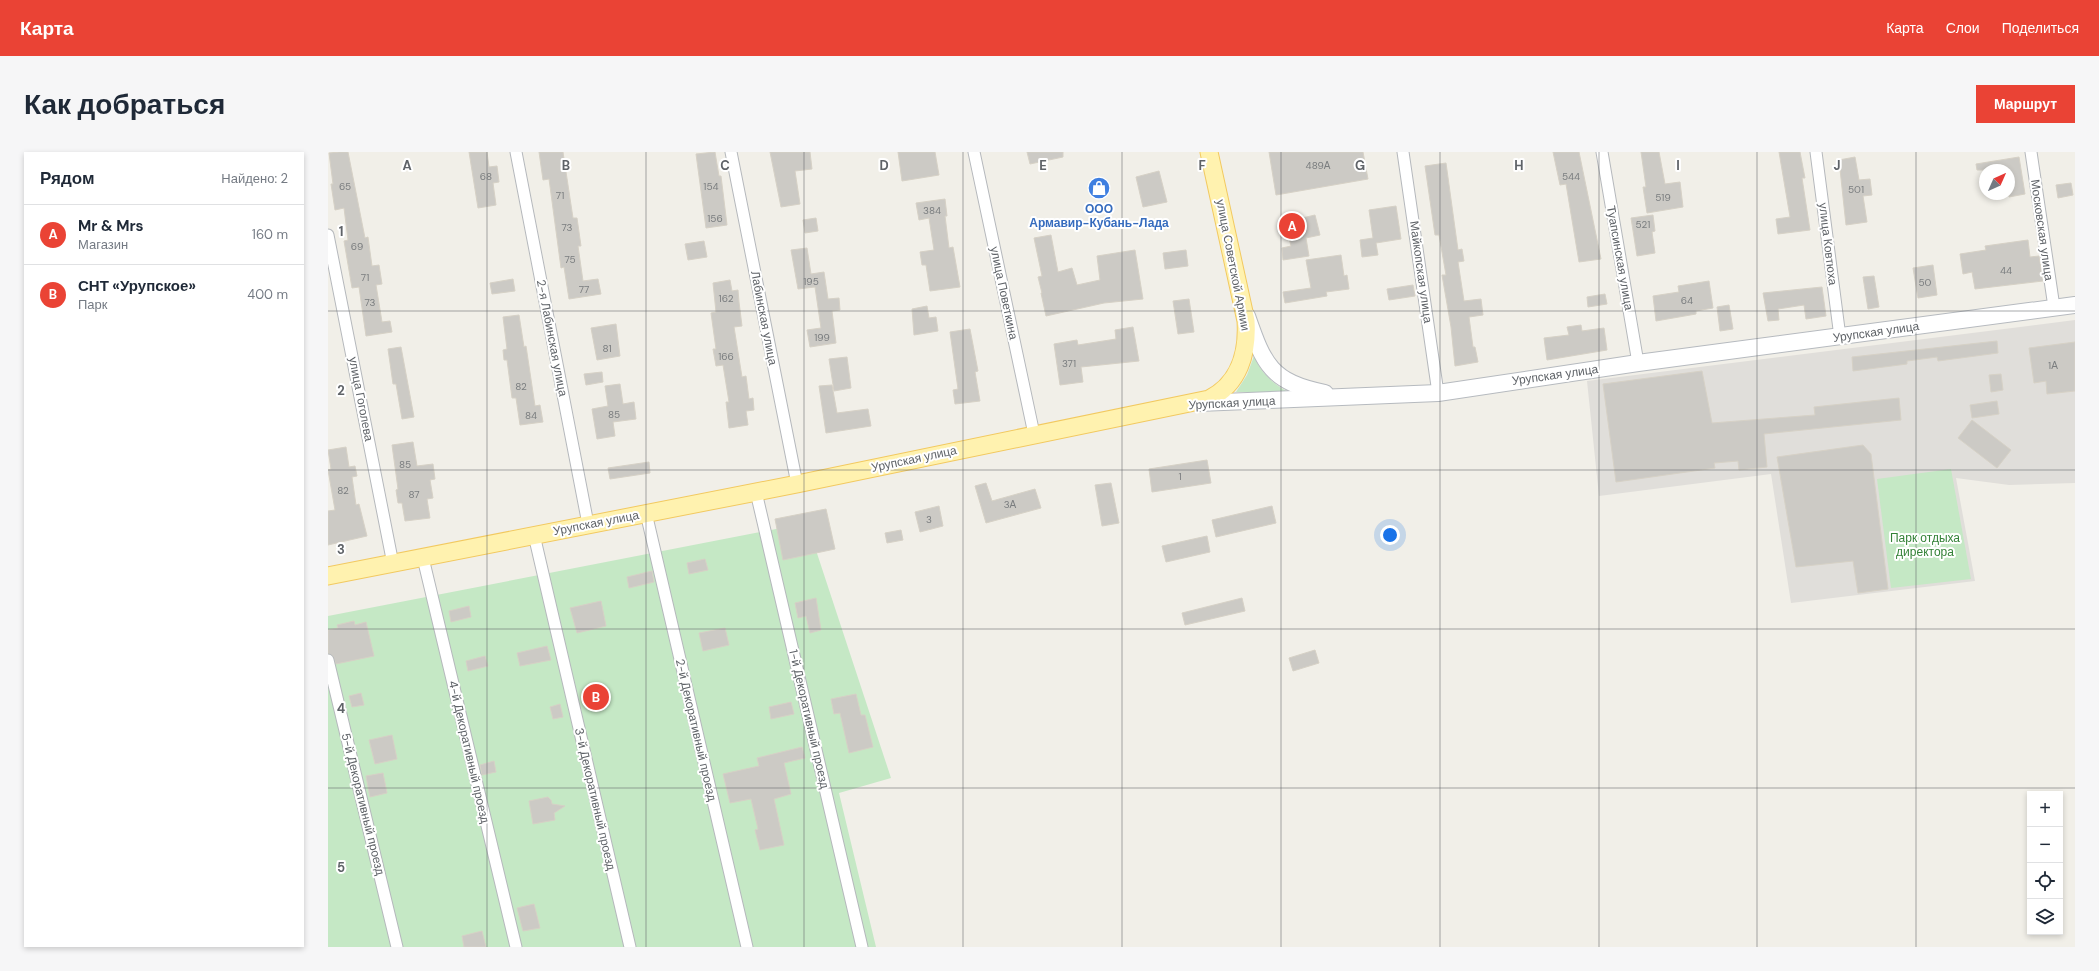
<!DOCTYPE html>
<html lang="ru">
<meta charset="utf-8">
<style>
:root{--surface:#fff;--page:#f6f6f7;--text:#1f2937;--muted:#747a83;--line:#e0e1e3;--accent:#ea4335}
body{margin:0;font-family:"DM Sans",sans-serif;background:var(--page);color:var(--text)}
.controls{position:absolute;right:12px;bottom:12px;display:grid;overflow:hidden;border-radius:0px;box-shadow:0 2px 6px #0003}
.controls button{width:36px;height:36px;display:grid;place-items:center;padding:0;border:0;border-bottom:1px solid var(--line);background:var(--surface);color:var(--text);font:20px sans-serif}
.compass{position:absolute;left:1651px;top:12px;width:36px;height:36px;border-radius:50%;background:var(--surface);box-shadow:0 2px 6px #0003;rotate:45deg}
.you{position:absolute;left:1062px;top:383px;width:14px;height:14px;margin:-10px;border:3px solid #fff;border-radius:50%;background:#1a73e8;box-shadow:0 0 0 6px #1a73e833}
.badge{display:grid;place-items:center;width:26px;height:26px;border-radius:50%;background:var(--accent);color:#fff;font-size:13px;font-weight:700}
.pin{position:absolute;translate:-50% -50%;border:2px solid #fff;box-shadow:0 1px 4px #0006}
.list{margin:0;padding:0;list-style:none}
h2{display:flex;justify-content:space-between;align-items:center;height:52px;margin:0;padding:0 16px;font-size:17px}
h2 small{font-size:13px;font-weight:400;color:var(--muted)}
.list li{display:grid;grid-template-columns:26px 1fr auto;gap:12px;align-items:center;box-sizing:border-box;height:60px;padding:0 16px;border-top:1px solid var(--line)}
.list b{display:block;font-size:15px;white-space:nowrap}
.list p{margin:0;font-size:13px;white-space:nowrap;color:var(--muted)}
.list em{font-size:13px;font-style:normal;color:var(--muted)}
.icon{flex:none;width:22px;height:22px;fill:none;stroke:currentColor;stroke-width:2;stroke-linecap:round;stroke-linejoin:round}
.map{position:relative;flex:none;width:1747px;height:795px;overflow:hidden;border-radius:0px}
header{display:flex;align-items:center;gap:24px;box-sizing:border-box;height:56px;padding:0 20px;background:var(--accent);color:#fff}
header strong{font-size:19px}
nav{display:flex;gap:22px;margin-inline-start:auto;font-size:14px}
.intro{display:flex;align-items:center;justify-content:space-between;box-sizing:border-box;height:96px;padding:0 24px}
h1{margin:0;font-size:28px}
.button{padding:10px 18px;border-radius:0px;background:var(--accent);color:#fff;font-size:14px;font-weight:700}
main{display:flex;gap:24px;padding:0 24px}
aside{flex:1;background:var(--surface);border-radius:0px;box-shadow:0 2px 6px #0003}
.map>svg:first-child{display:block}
.industrial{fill:#e0deda}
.green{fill:#c5e8c5}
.building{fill:#cccac5;stroke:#d6d1c6}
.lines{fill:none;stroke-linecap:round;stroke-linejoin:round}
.street-casing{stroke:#b5b8bc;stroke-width:13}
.secondary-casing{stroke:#b6babf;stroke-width:18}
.primary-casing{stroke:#f2c960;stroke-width:19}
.street{stroke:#fff;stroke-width:11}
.secondary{stroke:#fff;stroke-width:16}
.primary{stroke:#fff2af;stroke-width:17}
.grid{fill:none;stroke:#5f6368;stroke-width:1;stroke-opacity:0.55}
.labels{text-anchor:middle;stroke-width:4;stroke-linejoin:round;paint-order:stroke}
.number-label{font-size:10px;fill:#7a7d7f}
.shop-label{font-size:12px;font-weight:bold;fill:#366cbe;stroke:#fff}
.street-label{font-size:12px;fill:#5f6368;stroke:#fff}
.park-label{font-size:12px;fill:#348238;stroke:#fff}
.grid-label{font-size:13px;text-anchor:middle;font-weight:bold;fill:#5f6368;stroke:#fff;stroke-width:4;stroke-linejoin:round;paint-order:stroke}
</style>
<header>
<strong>Карта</strong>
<nav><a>Карта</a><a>Слои</a><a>Поделиться</a></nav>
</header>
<div class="intro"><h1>Как добраться</h1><a class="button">Маршрут</a></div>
<main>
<aside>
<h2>Рядом<small>Найдено: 2</small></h2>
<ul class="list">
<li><span class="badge">A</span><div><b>Mr &amp; Mrs</b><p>Магазин</p></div><em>160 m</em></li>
<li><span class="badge">B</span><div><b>СНТ «Урупское»</b><p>Парк</p></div><em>400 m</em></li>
</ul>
</aside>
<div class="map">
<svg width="1747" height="795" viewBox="0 0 1747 795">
<rect width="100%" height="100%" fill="#f1efe8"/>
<path class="industrial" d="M1747,168V331L1681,333L1628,326L1647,429L1463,451L1443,322L1271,344L1259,229Z"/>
<g class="green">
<path d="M926,204C933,221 944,231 960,240H908L919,223Z"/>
<path d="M1623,317L1643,427L1563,436L1549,327Z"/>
<path d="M479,371L563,626L511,641L548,795H0V464Z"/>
</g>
<g class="building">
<path d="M11,0H20L37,86L40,85L44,114L51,113L54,132L48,133L54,170L62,169L64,180L38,184L31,135L24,136L16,89L20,88L16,56L7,58L3,32H5L1,1Z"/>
<path d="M141,0H159L161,15L169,14L171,30L165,31L168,53L150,56Z"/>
<path d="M211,0H235L245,66H249L253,94H250L255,129L270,127L273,142L241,147L236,115L233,116L221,27L215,28Z"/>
<path d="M387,0L391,24H393L399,73L378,76L368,2Z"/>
<path d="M442,0H482L484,17L467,19L472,52L453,55Z"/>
<path d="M570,0H607L611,23L574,29Z"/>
<path d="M699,0H735V5L702,12Z"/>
<path d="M941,0H1035L1040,27L948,43Z"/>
<path d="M1225,0H1251L1273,107L1251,110L1238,32L1232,33Z"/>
<path d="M1313,0H1331L1337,32L1352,30L1355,55L1319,61L1315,35H1318Z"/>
<path d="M1451,0H1472L1477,26H1474L1482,78L1450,82L1448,67L1462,65Z"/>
<path d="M1527,5L1531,28L1542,27L1544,43L1535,44L1539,70L1518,73L1511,8Z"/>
<path d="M1691,5L1697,42L1681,45V18H1649L1648,12Z"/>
<path d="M1118,11L1130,98L1134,97L1136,109L1130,110L1136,149L1153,147L1155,163L1141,165L1145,195H1147L1150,210L1127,214L1123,175L1114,123H1118L1111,83H1107L1097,14Z"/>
<path d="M831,19L839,50L815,55L808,25Z"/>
<path d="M1743,31L1745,43L1730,46L1728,33Z"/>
<path d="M617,47L619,64H617L621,96L625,95L632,135L602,139L598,113H594L592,100L606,98L601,66L591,68L588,51Z"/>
<path d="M1068,54L1073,87L1048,91L1050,103L1034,105L1032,88L1045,86L1041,58Z"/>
<path d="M987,63L992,83L978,86L981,104L955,108L954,96L963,94L957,70Z"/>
<path d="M1325,63L1327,79L1324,80L1327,101L1309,104L1303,66Z"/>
<path d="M488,66L490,79L477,81L475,68Z"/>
<path d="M723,83L730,120L744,116L749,133L772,128L769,104L807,98L815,147L776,151L718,164L713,141H714L710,125L714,124L706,86Z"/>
<path d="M1700,88L1702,105L1711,104L1715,129L1647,137L1644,120L1635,122L1632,102L1658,98L1657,94Z"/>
<path d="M376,89L379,105L360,108L357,92Z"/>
<path d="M479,96L483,122L496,120L500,147L511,146L512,158L504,159L508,191L482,195L479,178L493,176L487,135L470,137L463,98Z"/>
<path d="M858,98L860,114L837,117L835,101Z"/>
<path d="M1013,103L1016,124L1019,123L1021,137L998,140L999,144L957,151L955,140L983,136L978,108Z"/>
<path d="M1605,113L1609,143L1590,146L1585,116Z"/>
<path d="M1546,124L1551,155L1540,157L1535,125Z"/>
<path d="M185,127L187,139L164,142L162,131Z"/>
<path d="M402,128L404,139L410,138L411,150L414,174L406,175L414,225L418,224L421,247L425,246L426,258L418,259L420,273L401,276L398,250H401L395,213L388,214L385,197H388L383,161L388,160L385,131Z"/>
<path d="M1381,129L1385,156L1368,159V162L1328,169L1325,144L1351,140L1350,134Z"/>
<path d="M1085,133L1087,144L1061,148L1059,137Z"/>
<path d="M1494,135L1498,164L1478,167L1476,153L1450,157L1451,168L1440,169L1435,141Z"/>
<path d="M1277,142L1279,152L1260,155L1259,145Z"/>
<path d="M861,147L866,180L850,182L845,149Z"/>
<path d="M1401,153L1405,177L1392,179L1389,155Z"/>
<path d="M599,154L601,166L608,165L610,179L586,183L584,157Z"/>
<path d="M191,163L196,195L198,194L207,254L212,253L215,270L192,273L188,246H184L179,208H176L175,198L179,197L175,165Z"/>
<path d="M288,172L292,204L269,208L263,176Z"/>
<path d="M1253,173L1254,179L1276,176L1279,198L1219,208L1216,186L1241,183L1239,175Z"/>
<path d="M805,175L811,209L753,215L755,230L732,233L726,192L749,188L750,193L788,187L787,178Z"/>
<path d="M642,177L650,219L647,220L652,249L627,252L625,238L630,237L622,180Z"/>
<path d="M1669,189L1670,201L1610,209L1609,205L1579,209V212L1525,219L1524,205Z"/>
<path d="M1747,190V239L1719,242L1718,229L1706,231L1701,196Z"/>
<path d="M73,195L86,265L74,267L68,232H65L60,197Z"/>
<path d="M519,205L523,236L506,239L501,207Z"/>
<path d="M1374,219L1384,271L1487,263L1486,255L1571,246L1573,268L1436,282L1439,315L1411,318L1410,309L1386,311L1387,316L1288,330L1275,232Z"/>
<path d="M274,220L275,230L258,233L256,222Z"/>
<path d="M1673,222L1675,238L1663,240L1661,223Z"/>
<path d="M292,232L295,252L306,250L308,267L285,270L287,284L269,287L264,257L280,254L277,234Z"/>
<path d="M504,233L509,261L540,257L543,274L498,281L491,234Z"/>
<path d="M1669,249L1671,262L1644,266L1642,253Z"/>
<path d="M1644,268L1683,298L1669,316L1630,286Z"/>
<path d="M85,290L89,314L105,312L107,327L102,328L105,346L99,347L102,366L77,369L74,351H70L68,338L70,337L64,293Z"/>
<path d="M1535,293L1543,302L1560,437L1530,441L1525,409L1468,415L1449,305Z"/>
<path d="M18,295L21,315L27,314L29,324L24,325L28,353L31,352L39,384L0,393V359L7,358L0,318L3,317L0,298Z"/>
<path d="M879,308L883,331L824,340L821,317Z"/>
<path d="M321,310L322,321L282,327L280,316Z"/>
<path d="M658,331L664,349L707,337L713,356L658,371L647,334Z"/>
<path d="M783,331L791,371L774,374L767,333Z"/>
<path d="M611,354L615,374L592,380L587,360Z"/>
<path d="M944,354L948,371L888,385L884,368Z"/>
<path d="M498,357L507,397L455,408L447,367Z"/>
<path d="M573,378L575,388L559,391L557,381Z"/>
<path d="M879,384L882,400L838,410L834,394Z"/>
<path d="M377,407L380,418L361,422L359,411Z"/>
<path d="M324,419L326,430L301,436L299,425Z"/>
<path d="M488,446L493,478L482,481L478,464L470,466L467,451Z"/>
<path d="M914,446L917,459L857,473L854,461Z"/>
<path d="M273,449L278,474L249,481L242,456Z"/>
<path d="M141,454L143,465L123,470L121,459Z"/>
<path d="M26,469L27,473L38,470L46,504L8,512L5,504L0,501V478L10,476L9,473Z"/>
<path d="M397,476L401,493L375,499L371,481Z"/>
<path d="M219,494L223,508L192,514L189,501Z"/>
<path d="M987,498L991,511L965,519L961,506Z"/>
<path d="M157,504L160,514L140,519L138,509Z"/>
<path d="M33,541L36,553L24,555L21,544Z"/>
<path d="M528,542L533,563H537L545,595L521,601L512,561L506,562L503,547Z"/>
<path d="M463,550L466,562L443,567L441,555Z"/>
<path d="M232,552L235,565L225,567L222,555Z"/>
<path d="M64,583L69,607L47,612L41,588Z"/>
<path d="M474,595L477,606L456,611L463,642L446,647L456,693L432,698L427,678L430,677L423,647L402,651L395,622L431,614L429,606Z"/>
<path d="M166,609L168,620L154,623L152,613Z"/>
<path d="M55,621L59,641L42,645L38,624Z"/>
<path d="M220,645L223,648L224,652L237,654L226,661L227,668L205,672L201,649Z"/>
<path d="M206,752L212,776L195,779L189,756Z"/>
<path d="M154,779L158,795H136L134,784Z"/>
</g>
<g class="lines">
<g class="street-casing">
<g id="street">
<path d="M188,0L260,372"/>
<path d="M403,0L469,332"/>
<path d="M646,0L706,282"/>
<path d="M1075,0L1110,241"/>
<path d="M1274,0L1310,211"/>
<path d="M1488,0L1512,185"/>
<path d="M1703,0L1726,155"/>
<path d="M0,83L65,412"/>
<path d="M428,340L534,795"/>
<path d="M318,361L419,795"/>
<path d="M206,383L302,795"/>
<path d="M95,406L188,795"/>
<path d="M0,508L69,795"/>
</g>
</g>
<g class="secondary-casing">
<g id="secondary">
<path d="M919,164C936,213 943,230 997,241"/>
<path d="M871,251L1110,241L1310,211L1747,153"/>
</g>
</g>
<g class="primary-casing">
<path id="primary" d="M0,424L469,332L881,247C911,232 920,201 918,169L881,0"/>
</g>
<use href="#street" class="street"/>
<use href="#secondary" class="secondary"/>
<use href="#primary" class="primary"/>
</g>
<path class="grid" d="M159,0V795M318,0V795M476,0V795M635,0V795M794,0V795M953,0V795M1112,0V795M1271,0V795M1429,0V795M1588,0V795M0,159H1747M0,318H1747M0,477H1747M0,636H1747"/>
<defs>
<g id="shop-disc" transform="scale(1.15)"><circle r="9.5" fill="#3f7fe0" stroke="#fff"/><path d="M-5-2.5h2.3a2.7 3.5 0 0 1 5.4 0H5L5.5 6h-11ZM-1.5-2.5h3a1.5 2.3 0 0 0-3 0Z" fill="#fff"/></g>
</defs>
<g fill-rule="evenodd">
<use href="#shop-disc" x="771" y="36"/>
</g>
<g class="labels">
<g class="number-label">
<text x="990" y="17">489А</text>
<text x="158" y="28">68</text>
<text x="1243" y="28">544</text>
<text x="17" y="38">65</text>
<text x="383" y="38">154</text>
<text x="1528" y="41">501</text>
<text x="232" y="47">71</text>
<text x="1335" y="49">519</text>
<text x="604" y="62">384</text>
<text x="387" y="70">156</text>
<text x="1315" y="76">521</text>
<text x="239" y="79">73</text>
<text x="29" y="98">69</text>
<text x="242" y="111">75</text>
<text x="1678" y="122">44</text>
<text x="37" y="129">71</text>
<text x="483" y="133">195</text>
<text x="1597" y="134">50</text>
<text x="256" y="141">77</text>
<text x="398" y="150">162</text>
<text x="1359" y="152">64</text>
<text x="42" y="154">73</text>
<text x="494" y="189">199</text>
<text x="279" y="200">81</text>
<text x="398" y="208">166</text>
<text x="741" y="215">371</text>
<text x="1725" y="217">1А</text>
<text x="193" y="238">82</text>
<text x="286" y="266">85</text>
<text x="203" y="267">84</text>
<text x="77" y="316">85</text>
<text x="852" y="328">1</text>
<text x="15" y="342">82</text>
<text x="86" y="346">87</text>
<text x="682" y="356">3А</text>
<text x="601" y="371">3</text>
</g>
<g class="shop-label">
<text x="771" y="61">ООО<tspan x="771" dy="14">Армавир-Кубань-Лада</tspan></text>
</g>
<g class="street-label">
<text transform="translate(1714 78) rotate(82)" y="4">Московская улица</text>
<text transform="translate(1500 92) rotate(83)" y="4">улица Ковтюха</text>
<text transform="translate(1292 106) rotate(80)" y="4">Туапсинская улица</text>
<text transform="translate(905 113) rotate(79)" y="4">улица Советской Армии</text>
<text transform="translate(1093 120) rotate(82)" y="4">Майкопская улица</text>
<text transform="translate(676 141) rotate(78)" y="4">улица Поветкина</text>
<text transform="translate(436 166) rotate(79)" y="4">Лабинская улица</text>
<text transform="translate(1548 180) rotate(-8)" y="4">Урупская улица</text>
<text transform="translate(224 186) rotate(79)" y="4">2-я Лабинская улица</text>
<text transform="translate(1227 223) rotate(-8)" y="4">Урупская улица</text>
<text transform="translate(33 247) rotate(79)" y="4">улица Гоголева</text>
<text transform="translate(904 251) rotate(-3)" y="4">Урупская улица</text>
<text transform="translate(586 307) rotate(-12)" y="4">Урупская улица</text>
<text transform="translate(268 371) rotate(-11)" y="4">Урупская улица</text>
<text transform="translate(481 567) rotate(77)" y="4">1-й Декоративный проезд</text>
<text transform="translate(368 578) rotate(77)" y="4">2-й Декоративный проезд</text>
<text transform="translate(141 600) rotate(77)" y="4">4-й Декоративный проезд</text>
<text transform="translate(267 647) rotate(77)" y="4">3-й Декоративный проезд</text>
<text transform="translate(35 652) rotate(76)" y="4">5-й Декоративный проезд</text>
</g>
<g class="park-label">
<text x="1597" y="390">Парк отдыха<tspan x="1597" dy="14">директора</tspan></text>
</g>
</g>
<g class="grid-label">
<text x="79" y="18">A</text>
<text x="238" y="18">B</text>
<text x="397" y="18">C</text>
<text x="556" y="18">D</text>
<text x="715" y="18">E</text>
<text x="874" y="18">F</text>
<text x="1032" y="18">G</text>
<text x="1191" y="18">H</text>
<text x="1350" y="18">I</text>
<text x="1509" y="18">J</text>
<text x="13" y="84">1</text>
<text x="13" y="243">2</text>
<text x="13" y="402">3</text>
<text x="13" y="561">4</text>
<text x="13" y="720">5</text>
</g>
</svg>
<div class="controls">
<button>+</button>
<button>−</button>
<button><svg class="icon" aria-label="locate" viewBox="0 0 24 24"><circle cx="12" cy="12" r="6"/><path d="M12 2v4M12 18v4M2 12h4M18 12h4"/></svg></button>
<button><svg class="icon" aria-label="layers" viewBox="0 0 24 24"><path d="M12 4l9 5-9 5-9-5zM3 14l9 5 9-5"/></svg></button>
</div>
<svg class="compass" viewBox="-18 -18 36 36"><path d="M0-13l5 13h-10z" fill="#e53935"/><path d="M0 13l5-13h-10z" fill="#747a83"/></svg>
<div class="you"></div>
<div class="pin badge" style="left:964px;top:74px">A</div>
<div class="pin badge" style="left:268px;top:545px">B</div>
</div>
</main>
